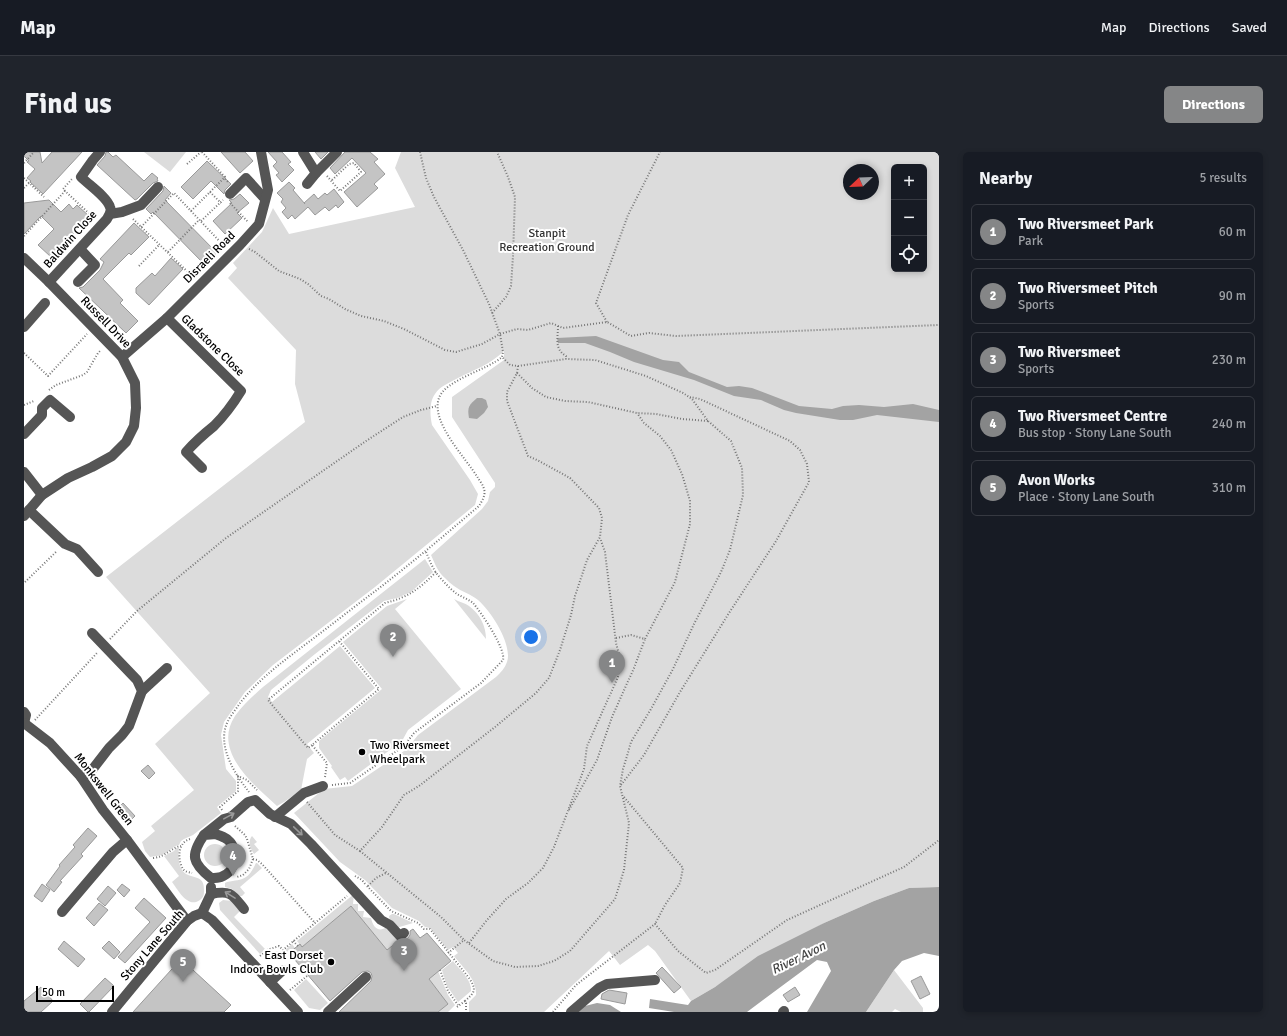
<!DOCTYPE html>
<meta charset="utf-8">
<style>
:root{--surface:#171b24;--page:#20242c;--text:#f1f3f6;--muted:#9ea1a6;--line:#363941;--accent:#858687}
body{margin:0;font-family:Signika,sans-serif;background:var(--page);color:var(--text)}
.controls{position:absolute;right:12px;top:12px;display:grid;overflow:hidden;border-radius:6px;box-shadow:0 2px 6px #0003}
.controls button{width:36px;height:36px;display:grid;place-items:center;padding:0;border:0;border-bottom:1px solid var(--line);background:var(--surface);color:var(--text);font:20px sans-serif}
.compass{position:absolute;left:819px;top:12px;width:36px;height:36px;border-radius:50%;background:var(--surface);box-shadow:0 2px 6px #0003;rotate:247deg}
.scale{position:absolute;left:12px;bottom:10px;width:78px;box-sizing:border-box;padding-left:4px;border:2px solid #000;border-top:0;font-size:11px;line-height:14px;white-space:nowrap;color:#000;-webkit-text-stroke:3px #fff;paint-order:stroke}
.you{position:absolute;left:507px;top:485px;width:14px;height:14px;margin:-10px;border:3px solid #fff;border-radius:50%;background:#1a73e8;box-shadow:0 0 0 6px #1a73e833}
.badge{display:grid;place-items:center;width:26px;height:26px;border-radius:50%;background:var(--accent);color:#fff;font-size:13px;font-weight:700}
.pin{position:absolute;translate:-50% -33px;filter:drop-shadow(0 1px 2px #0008)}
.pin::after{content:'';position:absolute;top:21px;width:14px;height:12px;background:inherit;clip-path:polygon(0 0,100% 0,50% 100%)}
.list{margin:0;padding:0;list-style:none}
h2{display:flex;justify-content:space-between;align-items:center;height:52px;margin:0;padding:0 16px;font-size:17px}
h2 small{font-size:13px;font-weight:400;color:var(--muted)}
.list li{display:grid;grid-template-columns:26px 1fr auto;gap:12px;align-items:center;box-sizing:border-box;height:56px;margin:0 8px 8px;padding:0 8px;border:1px solid var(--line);border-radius:6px}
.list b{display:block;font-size:15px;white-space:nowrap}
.list p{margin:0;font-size:13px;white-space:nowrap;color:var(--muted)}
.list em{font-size:13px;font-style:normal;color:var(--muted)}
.icon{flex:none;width:22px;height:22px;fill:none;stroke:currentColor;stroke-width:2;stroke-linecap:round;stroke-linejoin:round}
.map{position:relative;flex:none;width:915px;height:860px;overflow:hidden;border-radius:6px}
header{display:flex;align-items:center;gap:24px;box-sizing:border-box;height:56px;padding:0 20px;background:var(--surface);border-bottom:1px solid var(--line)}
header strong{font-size:19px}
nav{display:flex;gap:22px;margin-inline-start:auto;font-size:14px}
.intro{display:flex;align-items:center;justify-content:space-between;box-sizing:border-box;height:96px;padding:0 24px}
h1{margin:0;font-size:28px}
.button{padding:10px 18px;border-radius:6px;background:var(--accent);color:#fff;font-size:14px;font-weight:700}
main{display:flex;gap:24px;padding:0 24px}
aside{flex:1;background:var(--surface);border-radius:6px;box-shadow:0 2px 6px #0003}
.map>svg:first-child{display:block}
.green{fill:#dcdcdc;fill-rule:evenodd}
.water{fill:#a3a3a3}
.building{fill:#c4c4c4;stroke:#999}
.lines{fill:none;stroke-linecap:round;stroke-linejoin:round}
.path{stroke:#777;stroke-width:2;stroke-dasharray:1 2;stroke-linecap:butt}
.minor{stroke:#555;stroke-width:10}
.oneway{stroke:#999}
.poi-dot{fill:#000;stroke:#fff;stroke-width:1.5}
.labels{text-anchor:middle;stroke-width:4;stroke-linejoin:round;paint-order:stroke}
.park-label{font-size:12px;fill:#333;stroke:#fff}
.street-label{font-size:12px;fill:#000;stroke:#fff}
.poi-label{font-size:12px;fill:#000;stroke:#fff;text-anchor:start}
.water-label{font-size:13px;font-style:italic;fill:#444;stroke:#fff}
</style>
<header>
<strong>Map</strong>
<nav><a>Map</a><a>Directions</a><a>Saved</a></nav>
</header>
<div class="intro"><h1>Find us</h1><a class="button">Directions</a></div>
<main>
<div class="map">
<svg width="915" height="860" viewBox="0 0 915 860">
<rect width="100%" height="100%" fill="#fff"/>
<g class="green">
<path d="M120,0H162L146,20Z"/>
<path d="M377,0H915V735L885,736L850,749L800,771L667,849L631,799L624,793L596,813L585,799L520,860H445V850L452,843C453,827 439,816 430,804L434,801L429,795L424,798L406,776L401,775L395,769L368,756L341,728L316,710L270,661L300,637L328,634L383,597L394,583L472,525C477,520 481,516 483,510C489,493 467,459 454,448C447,442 438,440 430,434C427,432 424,429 421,426C414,420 411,412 407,403L458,357L464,349L466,340L471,335V331L428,265V245L480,208V199C467,212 450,218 434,226C425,231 416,234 411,242C405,250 406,264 408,273L446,328L454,342L451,353L351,435L249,513L221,540L200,570L197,583L202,617L212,629V639L193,655L197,661L169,683L160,687L157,689L155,693C149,694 146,699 140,702C135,704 130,704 126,705L121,699L118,690L131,679L127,674L170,638L131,592L186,541L82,425L281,270L271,232L272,198L204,126L213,116L209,111L238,80L249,56L265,82L391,55L371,16ZM870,15H900V117H870ZM825,18H849V42H825Z"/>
<path d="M401,407L409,420L387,440L373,446L360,449L291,502L247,538L244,545L248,550L316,494L351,536L283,592L290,601L283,607L277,638L260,650L253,654C229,632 188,599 211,564C219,553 229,544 239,535Z"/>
<path d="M383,447L371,457L437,537L384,578L378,589L324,629L321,625L316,628L307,615L308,614L295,596V589L358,537L319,490L363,454Z"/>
<path d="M430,447C435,450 441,451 445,454C456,462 462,474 462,487Z"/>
<path d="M228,684L233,690L230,692L235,698L230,702C227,697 223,690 228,684Z"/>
<circle cx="191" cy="703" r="11"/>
<path d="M152,696H155C154,704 154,717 162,722C171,727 181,723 180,740C180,743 179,746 176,748C164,757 154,738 148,730L155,724L140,704L150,699Z"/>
<path d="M232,711H233L238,716L216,735L221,741L218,744H215L208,737L201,735V731L203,730C220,727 224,728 232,711Z"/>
<path d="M330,742L329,752H334V759H340L339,765L347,766C349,775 354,781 363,775L377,787L363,798L327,754L278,795L273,789Z"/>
<path d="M199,748L208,749L216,759L210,765L241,797L236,802L196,758L195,751Z"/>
<path d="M368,762H370L389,771L372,776L366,769L365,764Z"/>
<path d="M268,792L271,796L265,801L263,799L254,805L243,806L248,800L256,799L258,801Z"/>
<path d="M429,809C436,818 448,828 447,839L434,850L423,834L418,818Z"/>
<path d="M870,818L899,856V860H877L871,857L868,860H842Z"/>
<path d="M414,819L424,843L431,853L424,860H414L424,852L405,827Z"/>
<path d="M282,827L304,851L296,858L285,856L270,838Z"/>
</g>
<g class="water">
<path d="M572,184L639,208L655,210L665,220L703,235L715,234L728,236L775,254L808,257L819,254L835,253L860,255L889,252L915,258V270L853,263L829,268H816L772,261L760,258L737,248L710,244L670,228L610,210L586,200L561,191H534L533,186Z"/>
<path d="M453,246H458L462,248L464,255L460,261L453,267L445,266C443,255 445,253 453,246Z"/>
<path d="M915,735V804L900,801L878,809L870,818L842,860H783L807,819L803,810L793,808L723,860H650L625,856L626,847L664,853L667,849L691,835L734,804L800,771L850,749L885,736Z"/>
<path d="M573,851L586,853L597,860H550L553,856Z"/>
</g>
<g class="building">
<path d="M0,0H16L18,11L28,0H58L19,42L6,30L7,29L3,26L11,17L3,10L5,9L0,4Z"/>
<path d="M82,0H84L89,5L92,3L120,29L128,21L134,26L133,27L134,29L129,31L113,47L111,48L73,13L81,4Z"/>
<path d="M197,0H221L229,9L216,21Z"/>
<path d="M244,0H258L267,10L264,12L270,18L258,30L252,23L255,21L249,14L253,10Z"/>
<path d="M291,0H304L297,7Z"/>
<path d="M321,0H346L354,7L350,10L361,22L350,32L354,36L333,55L320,40L342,21L328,6L311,22L306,16Z"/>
<path d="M183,9L207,32L201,38L200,42L187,29L169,47L157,35Z"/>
<path d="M265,30L271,36L269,38L281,52L280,51L290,42L294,47L301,41L303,43L310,37L320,50L314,56L312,53L305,59L301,55L291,63L284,55L271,67L268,63L264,67L258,60L262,56L257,50L259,47L253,41Z"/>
<path d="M140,34L147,41L141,48L193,101L181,113L129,60L127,62L122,57L139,39Z"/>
<path d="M216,42L225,51L213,61L218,66L201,82L189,69L208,51L205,48L210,47Z"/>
<path d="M25,48L37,60L45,52L49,57L53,53L66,65L27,105L14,93L30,77L17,64L0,82V51Z"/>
<path d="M110,71L125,85L107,103L105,101L79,127L99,148L96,151L114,169L102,181L55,136L59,135L76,118L80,110L76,107Z"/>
<path d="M147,106L159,117L125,153L112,141V136L128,121L131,124Z"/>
<path d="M124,613L131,621L125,627L117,619Z"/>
<path d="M99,651L111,664L104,671L92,658Z"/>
<path d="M64,676L73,684L57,702L59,704L36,729L38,730L30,740L22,733L36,714L35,713L51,695L49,693Z"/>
<path d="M18,732L26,738L18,750L10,744Z"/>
<path d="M98,732L106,738L100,745L93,738Z"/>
<path d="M84,734L92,741L81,754L73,747Z"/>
<path d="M120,746L142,766L101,811L94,805L126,770L111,756Z"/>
<path d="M75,751L84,758L70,774L62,766Z"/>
<path d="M327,754L363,798L373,790H377L384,786L386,783V779L389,777L396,786L403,781L427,809L405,827L424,852L414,860H315L347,829L348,824L347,821L344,819L338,820L306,849L265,801L276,792L278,795Z"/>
<path d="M40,789L61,807L54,815L34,797Z"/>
<path d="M85,789L96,800L90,807L78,796Z"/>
<path d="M157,807L207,853L200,860H109Z"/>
<path d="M638,815L657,835L650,841L632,821Z"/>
<path d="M897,824L906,842L896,847L887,829Z"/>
<path d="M81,826L90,834L65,860H64L56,852Z"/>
<path d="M17,835L29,849L17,860H0V849Z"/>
<path d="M771,835L776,843L764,850L759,843Z"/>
<path d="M585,838L603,841L601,852L577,847L578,842Z"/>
</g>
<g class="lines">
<g class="path">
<path d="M178,0L201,25L200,26"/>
<path d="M0,11L10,0"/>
<path d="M163,12L177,0"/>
<path d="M303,24L316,39L337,20L330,11L325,12L307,29"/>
<path d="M0,26L20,45"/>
<path d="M0,36L5,31"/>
<path d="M41,39L39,37L48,27"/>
<path d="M186,40L197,51"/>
<path d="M206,51L224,70"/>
<path d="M167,59L200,26L204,30"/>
<path d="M109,67L170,126"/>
<path d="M177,69L199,48"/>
<path d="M117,75L150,41L201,95"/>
<path d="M0,84L41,39L71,67"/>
<path d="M225,97L231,100L255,119L276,127L284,132L297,144L305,147L321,157L337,164L360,169L380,177L421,198L432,200L458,192L476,182L493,177L504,178L527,171L539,176L583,170L607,184L625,181L652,184L915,173"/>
<path d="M144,100L175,68"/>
<path d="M115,114L135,93"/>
<path d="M468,161L482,145L487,134L489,104L491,45L484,25L473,0"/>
<path d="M583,170L572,151L604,63L636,0"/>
<path d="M534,174C534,186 530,197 542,204V207"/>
<path d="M0,201L24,224L63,182"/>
<path d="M493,221L508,236L522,245L541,249L564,250L613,261L632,262L658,267L684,269"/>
<path d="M25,238L32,233L59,223L63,220L74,201L77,198"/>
<path d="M0,253L10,249"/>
<path d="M1,430L33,399"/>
<path d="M592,486L607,483L621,487L651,430L666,372V349L658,322L647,298L636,284L620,271L613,261"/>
<path d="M86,487L113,459L202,386L342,289L379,265L397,258L413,254"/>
<path d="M11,568L73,501"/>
<path d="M288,593L284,596L244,548L361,451C385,445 395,437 412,420"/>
<path d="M301,625L303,611L288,593L355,537L315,489"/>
<path d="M308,633L326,631L380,594L390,581L457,531L479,508C482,497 457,460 449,451C444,447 438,445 433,442C426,437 419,429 413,422C408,415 405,407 402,400"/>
<path d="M597,633L620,603L656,540L705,461L752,389L785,330L783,312L776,298L766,289L676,247L666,245"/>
<path d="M225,640C211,622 193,595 203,571C206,564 212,557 216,551C235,527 258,510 282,492C306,474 330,455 354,437C389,410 422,382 455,354C458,349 462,343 460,337C459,333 456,329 454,326C442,306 406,270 415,246C421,228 465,217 478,205L479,200L476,182L465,152L439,98L410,45L402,26L396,0"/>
<path d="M600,645L659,716L656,731L641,753L631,772"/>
<path d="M283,650L311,683L336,699L358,675L380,643L395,634L471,575L512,541L525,526L536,498L547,463L551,444L563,408L576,385L578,366L575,356L546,326L515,309L504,304L483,249V240L493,221L494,214"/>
<path d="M198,658L196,655L214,639V624L223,628L233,638"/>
<path d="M545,658L573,608L588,565L610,516L621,487"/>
<path d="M211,674L221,683L223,687L229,707L225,717L219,723L213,725"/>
<path d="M166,687C154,690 153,707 159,717C161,720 165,720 168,721"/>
<path d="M336,699L417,765L440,788"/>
<path d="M129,706C142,705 148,695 157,694"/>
<path d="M229,707L233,708L238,712L291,771"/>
<path d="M331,724L338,728L342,733"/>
<path d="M343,734L367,759L394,771L400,777H406L445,826C453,838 451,840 441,849L442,851V860"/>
<path d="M344,734L352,726L362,721"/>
<path d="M269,789L274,794"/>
<path d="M445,791L463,768L482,747L504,731L519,716L530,695L560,617L563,594L594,525L596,506L592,491L581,400L576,386"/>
<path d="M424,801L440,788L469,809L491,815L514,814L530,809L546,799L591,747L600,718L605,671L596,634L599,617L603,604L607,590L627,557L649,517L670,472L697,420L706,398L719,343L718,316L707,289L684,269L668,247L659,241L622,224L571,208L542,207L494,214L486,213L478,205"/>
<path d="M236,804L243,798L255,794L259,798L323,744"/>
<path d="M416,818L424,839L434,853"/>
<path d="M266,838L283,824"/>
<path d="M433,855L441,849"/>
<path d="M529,860L552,833L631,772L654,799L682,821L691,818L763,768L880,715L915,688"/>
</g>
<g class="minor">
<path d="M279,0L292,21L283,32"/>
<path d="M292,21L313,0"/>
<path d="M206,42L222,26L241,47"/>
<path d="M86,62L98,60L117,53L134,35"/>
<path d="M0,106L25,130L98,205L111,231L112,256L110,274L102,290L88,304L68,315L44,326L18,343L0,364"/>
<path d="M25,130L83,67C85,63 88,59 86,55C83,45 65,33 57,25L69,8L76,0"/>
<path d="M54,130L71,113L56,97"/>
<path d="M143,166L217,239C209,252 201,263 190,274C180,282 171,290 162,300L178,316"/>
<path d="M0,175L21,151"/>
<path d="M98,205L143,166L216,93L235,72L244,38L237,0"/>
<path d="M0,282L18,263V256L26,248L46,265"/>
<path d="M0,320L18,343"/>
<path d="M5,358L41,392L53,397L74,420"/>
<path d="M118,539L143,516"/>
<path d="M0,560L2,563L0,571"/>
<path d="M0,571L26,591L57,625L79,658L103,688L163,769"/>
<path d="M57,625L68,618L85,596L98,583L105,574L118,539L113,528L68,481"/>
<path d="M251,665L280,641L299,634"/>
<path d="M192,682C196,684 201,685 204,688C216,698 212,720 197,725C194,726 190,726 187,726C168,711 166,703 180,683Z"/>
<path d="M180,683L200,667L207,665L224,650L231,648L246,662L267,672L287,692L357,768L366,773L376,784L380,781"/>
<path d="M187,742C207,738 208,742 220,757"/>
<path d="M38,760L89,700L103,688"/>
<path d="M178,761L188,768L274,860"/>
<path d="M178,761L187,742V735"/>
<path d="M246,830L259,818"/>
<path d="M88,860L163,769L170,764L178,761"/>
<path d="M304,860L342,825"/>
<path d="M547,860L575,836L583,832L631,828"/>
<path d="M759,860L760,859"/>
</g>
</g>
<defs><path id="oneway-shaft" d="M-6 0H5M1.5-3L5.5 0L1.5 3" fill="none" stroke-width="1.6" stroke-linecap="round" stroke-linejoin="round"/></defs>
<g class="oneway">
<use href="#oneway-shaft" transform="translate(205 664) rotate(-29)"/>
<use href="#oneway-shaft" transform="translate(274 679) rotate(44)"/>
<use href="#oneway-shaft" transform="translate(206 743) rotate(-148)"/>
</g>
<g class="poi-dot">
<circle cx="338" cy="600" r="4"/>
<circle cx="307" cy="810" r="4"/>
</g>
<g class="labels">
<g class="park-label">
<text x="523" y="85">Stanpit<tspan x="523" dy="14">Recreation Ground</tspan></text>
</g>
<g class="street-label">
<text transform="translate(46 87) rotate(-48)" y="4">Baldwin Close</text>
<text transform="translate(185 105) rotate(-45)" y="4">Disraeli Road</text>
<text transform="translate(82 170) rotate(46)" y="4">Russell Drive</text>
<text transform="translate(189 193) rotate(44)" y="4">Gladstone Close</text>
<text transform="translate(80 637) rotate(52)" y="4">Monkswell Green</text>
<text transform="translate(128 793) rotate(-49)" y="4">Stony Lane South</text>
</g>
<g class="poi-label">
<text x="346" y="597">Two Riversmeet<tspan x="346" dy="14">Wheelpark</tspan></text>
<text x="299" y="807" text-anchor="end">East Dorset<tspan x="299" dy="14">Indoor Bowls Club</tspan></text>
</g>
<g class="water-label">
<text transform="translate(774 805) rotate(-26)" y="5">River Avon</text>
</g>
</g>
</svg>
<div class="controls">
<button>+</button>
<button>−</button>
<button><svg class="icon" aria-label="locate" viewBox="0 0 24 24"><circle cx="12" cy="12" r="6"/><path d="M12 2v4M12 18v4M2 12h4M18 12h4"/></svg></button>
</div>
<svg class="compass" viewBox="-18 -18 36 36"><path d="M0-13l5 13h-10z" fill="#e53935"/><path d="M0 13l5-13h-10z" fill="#9ea1a6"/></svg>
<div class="scale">50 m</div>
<div class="you"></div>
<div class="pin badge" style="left:588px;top:531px">1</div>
<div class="pin badge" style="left:369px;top:505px">2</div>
<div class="pin badge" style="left:380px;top:819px">3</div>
<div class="pin badge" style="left:209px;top:724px">4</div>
<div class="pin badge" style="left:159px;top:830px">5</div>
</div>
<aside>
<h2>Nearby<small>5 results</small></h2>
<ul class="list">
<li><span class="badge">1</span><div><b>Two Riversmeet Park</b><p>Park</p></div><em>60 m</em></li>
<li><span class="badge">2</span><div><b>Two Riversmeet Pitch</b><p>Sports</p></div><em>90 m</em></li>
<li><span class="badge">3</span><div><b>Two Riversmeet</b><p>Sports</p></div><em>230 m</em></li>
<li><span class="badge">4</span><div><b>Two Riversmeet Centre</b><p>Bus stop · Stony Lane South</p></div><em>240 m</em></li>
<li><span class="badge">5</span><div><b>Avon Works</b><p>Place · Stony Lane South</p></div><em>310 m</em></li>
</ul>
</aside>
</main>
